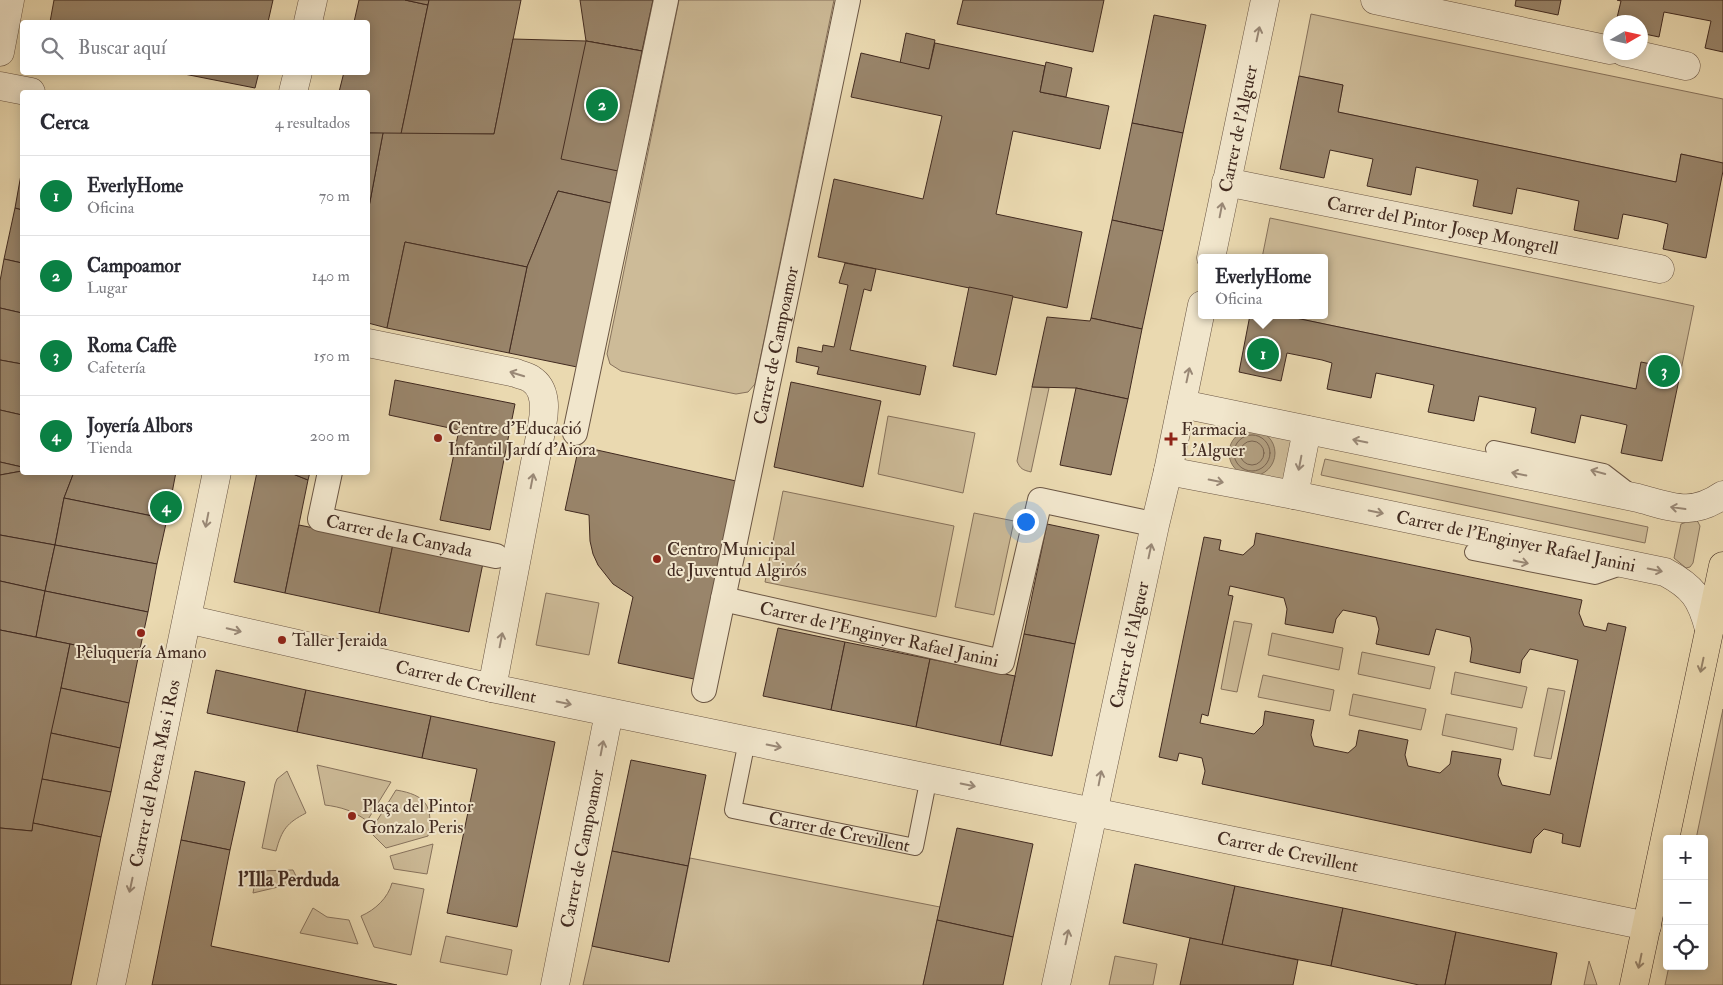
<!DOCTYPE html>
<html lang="es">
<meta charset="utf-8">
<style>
:root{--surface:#fff;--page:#f7f7f7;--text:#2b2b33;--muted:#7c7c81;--line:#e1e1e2;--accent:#0b8043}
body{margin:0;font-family:"IM FELL Double Pica",serif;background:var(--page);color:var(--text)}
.controls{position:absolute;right:15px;bottom:15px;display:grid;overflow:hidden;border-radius:5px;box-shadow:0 2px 12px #0003}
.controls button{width:45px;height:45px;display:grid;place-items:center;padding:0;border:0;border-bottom:1px solid var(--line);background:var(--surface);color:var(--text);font:25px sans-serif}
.compass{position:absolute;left:1603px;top:15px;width:45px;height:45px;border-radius:50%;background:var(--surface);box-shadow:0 2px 12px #0003;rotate:81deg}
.you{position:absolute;left:1025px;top:521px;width:18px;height:18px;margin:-12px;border:4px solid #fff;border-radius:50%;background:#1a73e8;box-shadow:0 0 0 8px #1a73e833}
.badge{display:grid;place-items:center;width:32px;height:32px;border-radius:50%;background:var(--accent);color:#fff;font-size:16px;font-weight:700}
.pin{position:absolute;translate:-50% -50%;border:2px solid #fff;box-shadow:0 1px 5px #0006}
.popup{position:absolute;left:1198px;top:254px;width:130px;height:65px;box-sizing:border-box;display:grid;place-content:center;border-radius:5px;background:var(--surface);filter:drop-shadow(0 1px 4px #0005);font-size:16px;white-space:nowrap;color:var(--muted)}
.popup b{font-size:19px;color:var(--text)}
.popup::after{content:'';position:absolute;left:50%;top:100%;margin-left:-10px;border:10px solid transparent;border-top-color:var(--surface)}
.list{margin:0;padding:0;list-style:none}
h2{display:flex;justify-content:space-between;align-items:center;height:65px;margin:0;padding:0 20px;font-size:21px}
h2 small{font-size:16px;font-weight:400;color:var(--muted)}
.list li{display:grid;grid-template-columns:32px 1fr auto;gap:15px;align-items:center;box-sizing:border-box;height:80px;padding:0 20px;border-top:1px solid var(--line)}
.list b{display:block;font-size:19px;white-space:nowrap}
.list p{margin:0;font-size:16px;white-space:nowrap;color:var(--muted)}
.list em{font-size:16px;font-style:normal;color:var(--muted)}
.icon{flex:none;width:28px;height:28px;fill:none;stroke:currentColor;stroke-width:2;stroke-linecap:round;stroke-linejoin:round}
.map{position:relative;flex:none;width:1723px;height:985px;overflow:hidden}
.search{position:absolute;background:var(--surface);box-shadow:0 2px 12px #0003;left:20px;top:20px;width:350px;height:55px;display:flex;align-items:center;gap:12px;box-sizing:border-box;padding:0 18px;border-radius:5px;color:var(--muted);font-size:19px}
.panel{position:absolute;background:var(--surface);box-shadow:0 2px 12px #0003;left:20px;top:90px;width:350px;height:385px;border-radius:5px}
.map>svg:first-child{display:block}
.green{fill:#cdbb98;stroke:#87725c}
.water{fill:#b19e7f;stroke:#847059}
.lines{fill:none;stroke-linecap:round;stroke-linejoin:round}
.shore{stroke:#796450;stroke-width:1}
.building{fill:#99856b;stroke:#412a20;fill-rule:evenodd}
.service-casing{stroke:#6b5644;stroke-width:18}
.pedestrian-casing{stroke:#6b5644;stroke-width:26}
.minor-casing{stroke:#6b5644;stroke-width:29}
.tertiary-casing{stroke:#6b5644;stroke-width:29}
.primary-casing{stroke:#412a20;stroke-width:29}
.service{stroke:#f1e6cc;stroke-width:16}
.pedestrian{stroke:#f1e6cc;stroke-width:24}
.minor{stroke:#f1e6cc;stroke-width:28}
.tertiary{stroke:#f1e6cc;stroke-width:28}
.primary{stroke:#ead9b0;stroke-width:28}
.oneway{stroke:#998876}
.oneway2{stroke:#968268}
.poi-dot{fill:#8f2418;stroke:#f1e6cc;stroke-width:2}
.labels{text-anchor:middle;stroke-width:4;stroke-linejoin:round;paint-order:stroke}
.street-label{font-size:18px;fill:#412a20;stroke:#f1e6cc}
.poi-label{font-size:18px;fill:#412a20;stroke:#f1e6cc;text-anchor:start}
.neighbourhood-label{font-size:19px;font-weight:bold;fill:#412a20;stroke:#f1e6cc}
</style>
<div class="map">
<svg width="1723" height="985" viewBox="0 0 1723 985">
<rect width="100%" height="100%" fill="#ead9b0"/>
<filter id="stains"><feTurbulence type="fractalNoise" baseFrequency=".004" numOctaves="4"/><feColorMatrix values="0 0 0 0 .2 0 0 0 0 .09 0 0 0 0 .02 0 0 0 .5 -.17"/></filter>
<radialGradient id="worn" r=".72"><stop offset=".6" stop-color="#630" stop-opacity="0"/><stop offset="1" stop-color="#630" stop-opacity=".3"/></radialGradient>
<g class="green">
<path d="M679,0H834L755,384L748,392L736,394L621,371L610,364L607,354Z"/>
<path d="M1311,14L1723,99V163L1681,154L1676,182L1338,112L1343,85L1299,76Z"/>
<path d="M1270,218L1694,306L1681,370L1636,389L1291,317V315H1324V258H1262Z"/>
<path d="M1032,387L1049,388L1031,472C1023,470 1020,469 1017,461Z"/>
<path d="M888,416L975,433L963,493L878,474Z"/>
<path d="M1267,434L1295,437L1286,484L1255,477Z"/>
<path d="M1325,459L1648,527L1645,543L1321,475Z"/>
<path d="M783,491L954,526L936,617L765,582Z"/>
<path d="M974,513L1014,521L994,615L955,607Z"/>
<path d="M1695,519L1698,522L1700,526L1693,563L1690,567L1686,568L1674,558L1681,524Z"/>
<path d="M546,593L599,603L589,655L536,645Z"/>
<path d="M1234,621L1252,624L1237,692L1221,689Z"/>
<path d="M1272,633L1343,648L1339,670L1268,655Z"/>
<path d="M1362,652L1435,667L1430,689L1358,674Z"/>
<path d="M1455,672L1527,687L1522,708L1451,694Z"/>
<path d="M1263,675L1334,690L1330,711L1258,697Z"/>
<path d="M1548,688L1565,691L1551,759L1534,756Z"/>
<path d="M1353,694L1426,709L1421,730L1349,715Z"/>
<path d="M1723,709V985H1665L1669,966H1704V839H1696Z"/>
<path d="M1446,714L1517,728L1513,750L1442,735Z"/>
<path d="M317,765L391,782L367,821C354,811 341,807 325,805Z"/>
<path d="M287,771L306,813C287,823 282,829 276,851L262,848L275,784L277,779Z"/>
<path d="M396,790C426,795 434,806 428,836L386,848L370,832Z"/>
<path d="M433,844L427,874L394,869L390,856Z"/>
<path d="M690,858L940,907L923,985H583L592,946L669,962Z"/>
<path d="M293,870L299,882L253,893L257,871Z"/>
<path d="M392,883L424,889L411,955L374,947L361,916C375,910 388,898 392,883Z"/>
<path d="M313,908L327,917L349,920L358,944L300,933Z"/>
<path d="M446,936L512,950L507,975L440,962Z"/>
<path d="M1115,956L1157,964L1153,985H1109Z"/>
<path d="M1589,961L1597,985H1584Z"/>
</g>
<circle class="water" cx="1252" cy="453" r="23"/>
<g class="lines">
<g class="shore">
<circle cx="1252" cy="453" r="18"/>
<circle cx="1252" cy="453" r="12"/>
</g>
</g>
<g class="building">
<path d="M54,0H273L268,22H50Z"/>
<path d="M359,0H405L428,5L401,134L368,133V92H339L344,72H368V22H354Z"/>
<path d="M405,0H429L428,5Z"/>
<path d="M429,0H521L494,134H401Z"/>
<path d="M580,0H653L642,51L586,41Z"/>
<path d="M963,0H1104L1093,52L957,24Z"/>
<path d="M1516,0H1561L1558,15L1515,6Z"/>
<path d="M1617,0H1723V52L1705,48L1711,21L1664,12L1659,37L1640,33V22H1616L1621,1Z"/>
<path d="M1154,15L1206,25L1183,133L1132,123Z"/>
<path d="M906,33L935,40L929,69L900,63Z"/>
<path d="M513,39L586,41L642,51L611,203L558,191L527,267L405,242L387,328L368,323V212L383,133L494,134Z"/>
<path d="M586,41L642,51L618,171L561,159Z"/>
<path d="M935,43L1045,66L1040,92L1109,106L1100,149L1013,131L996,214L1082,232L1067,308L818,257L834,179L923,199L942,116L851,97L861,53L929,69Z"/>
<path d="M1046,62L1072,68L1066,97L1040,92Z"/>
<path d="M174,72H259L255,88Z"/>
<path d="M1299,76L1343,85L1338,112L1676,182L1681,154L1723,163V171L1706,258L1663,249L1668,224L1658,221L1623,214L1618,239L1574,230L1579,201L1537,192L1517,188L1512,214L1473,206L1478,180L1416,167L1411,195L1367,186L1373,159L1330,150L1324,178L1280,169Z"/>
<path d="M1132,123L1183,133L1163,231L1112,220Z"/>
<path d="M368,133H383L368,212Z"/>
<path d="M22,169V210L15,208Z"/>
<path d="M558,191L611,203L577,367L509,353L527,267Z"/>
<path d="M15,208L22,210V263L4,259Z"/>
<path d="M1112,220L1163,231L1142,329L1091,318Z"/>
<path d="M405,242L527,267L509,353L387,328Z"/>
<path d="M4,259L22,263V313L0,308V281Z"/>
<path d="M845,263L876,269L871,291L864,289L850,350L926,366L920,395L817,374L819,367L796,362L798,347L822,352L823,345L834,347L848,285L839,283Z"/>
<path d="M969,287L1013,296L996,375L953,366Z"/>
<path d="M0,308L22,313V364L0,360Z"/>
<path d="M1250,315H1291V317L1636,389L1641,362L1681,370L1662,461L1621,453L1627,425L1619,423L1581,415L1575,443L1531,433L1536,408L1479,396L1474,421L1428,412L1434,385L1376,373L1371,398L1327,389L1332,363L1322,360L1287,353L1281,381L1239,372Z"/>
<path d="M1047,317L1090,321L1091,318L1142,329L1128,399L1076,388L1032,387Z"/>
<path d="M0,360L22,364V415L0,410Z"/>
<path d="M395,380L515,404L490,530L440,520L459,430L389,415Z"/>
<path d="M791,382L881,401L863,487L774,467Z"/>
<path d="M1076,388L1128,399L1111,475L1060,465Z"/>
<path d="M0,410L22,415V467L0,462Z"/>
<path d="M579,446L736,481L694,679L618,663L633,597L613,584L598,565L593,554L590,541L589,515L565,510Z"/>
<path d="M0,462L22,467V471L0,475Z"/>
<path d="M22,471V472H74L64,498L55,545L0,535V475Z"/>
<path d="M74,472H176L167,519L64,498Z"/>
<path d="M257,472H288L308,480L285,593L234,582Z"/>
<path d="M288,472H310L308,480Z"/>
<path d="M64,498L167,519L157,564L55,545Z"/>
<path d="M1047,524L1099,535L1075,644L1024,634Z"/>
<path d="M299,525L393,544L379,613L285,593Z"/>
<path d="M1256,533L1582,600L1579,613L1584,626L1606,631L1608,623L1626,627L1580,847L1562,843L1563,834L1544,829L1534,839L1531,853L1202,784L1205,771L1202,758L1179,753L1177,761L1159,757L1204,537L1221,540L1219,550L1243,555L1254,545ZM1230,586L1284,598L1287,609L1285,624L1333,633L1336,619L1343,610L1376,617L1379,629L1376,644L1429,655L1436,629L1470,637L1472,649L1470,662L1520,673L1522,660L1530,649L1578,660L1550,795L1502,785L1498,775L1501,759L1452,751L1450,764L1440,773L1408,766L1405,755L1408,740L1359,730L1356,746L1348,753L1314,746L1311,735L1314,720L1265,711L1263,725L1254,734L1200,723L1202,714L1208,716L1233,596L1228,595Z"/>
<path d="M0,535L55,545L45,591L0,581Z"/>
<path d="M393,544L483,563L469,632L379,613Z"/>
<path d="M55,545L157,564L148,612L45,591Z"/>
<path d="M0,581L45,591L36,637L0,630Z"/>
<path d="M45,591L148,612L138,658L36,637Z"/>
<path d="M778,628L845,642L831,710L763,696Z"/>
<path d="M0,630L70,644L32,831L0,828Z"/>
<path d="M1024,634L1075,644L1052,756L1000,745Z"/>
<path d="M845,642L930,659L916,727L831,710Z"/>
<path d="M70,644L138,658L129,703L61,688Z"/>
<path d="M930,659L1015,676L1000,745L916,727Z"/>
<path d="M216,670L306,690L297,732L207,713Z"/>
<path d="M61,688L129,703L120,748L51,733Z"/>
<path d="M306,690L431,716L422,758L297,732Z"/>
<path d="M431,716L555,742L517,927L447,913L477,769L422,758Z"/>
<path d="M51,733L120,748L111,792L42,779Z"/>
<path d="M631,760L706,775L688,866L612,851Z"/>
<path d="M195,771L245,782L230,850L181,840Z"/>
<path d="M42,779L111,792L101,837L33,823Z"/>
<path d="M33,823L101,837L71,985H0V828L32,831Z"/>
<path d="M957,828L1033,844L1013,937L937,920Z"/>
<path d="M181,840L230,850L211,946L397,985H152Z"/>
<path d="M612,851L688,866L669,962L592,946Z"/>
<path d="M1135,864L1235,886L1222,945L1123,923Z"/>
<path d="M1235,886L1343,908L1331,966L1222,945Z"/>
<path d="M1343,908L1456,932L1445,985H1419L1331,966Z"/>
<path d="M937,920L1013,937L1003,985H923Z"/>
<path d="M1456,932L1557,953L1551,985H1445Z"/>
<path d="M1190,938L1298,960L1293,985H1180Z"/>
</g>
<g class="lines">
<g class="service-casing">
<g id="service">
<path d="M1494,449L1604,472L1630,492"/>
<path d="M1473,552L1595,576L1624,566"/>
<path id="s1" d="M747,741L733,810L915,847L929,777"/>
</g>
</g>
<g class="pedestrian-casing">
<g id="pedestrian">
<path d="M575,433L666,0"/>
<path id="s2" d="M330,472L320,519L496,556"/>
<path id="s3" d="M723,599L1002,662L1040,500L1143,522"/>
<path id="s4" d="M704,690L848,0"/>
</g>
</g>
<g class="minor-casing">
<g id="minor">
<path d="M1375,0L1610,50"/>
<path d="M308,22L313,0"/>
<path d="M1624,52L1686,66"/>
<path d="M0,86L31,92"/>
<path d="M293,92L298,72"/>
<path id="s5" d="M1226,182L1660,269"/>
<path id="s6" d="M1211,258L1265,0"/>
<path d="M368,343L516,373C520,375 527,376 531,379C547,389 545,410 542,426L492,688"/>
<path d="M1182,404L1638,498C1672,507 1691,517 1723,495"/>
<path id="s7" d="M1168,471L1294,495L1665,572C1693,587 1701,598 1709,629"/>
<path d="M1294,495L1307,430"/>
<path id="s8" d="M187,619L492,688L1647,926"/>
<path id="s9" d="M111,985L217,472"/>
<path id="s10" d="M555,985L609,713"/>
<path id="s11" d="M1056,985L1155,525L1168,471L1202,305"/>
</g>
</g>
<g class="tertiary-casing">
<path id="tertiary" d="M0,52L10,0"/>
</g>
<g class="primary-casing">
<path id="primary" d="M1634,985L1723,566"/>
</g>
<use href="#service" class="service"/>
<use href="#pedestrian" class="pedestrian"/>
<use href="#minor" class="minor"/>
<use href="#tertiary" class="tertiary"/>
<use href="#primary" class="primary"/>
</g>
<defs><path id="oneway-shaft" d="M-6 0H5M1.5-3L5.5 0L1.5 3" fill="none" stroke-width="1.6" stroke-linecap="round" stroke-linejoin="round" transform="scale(1.25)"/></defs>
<g class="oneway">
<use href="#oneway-shaft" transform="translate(1258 34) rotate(-78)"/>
<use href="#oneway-shaft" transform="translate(1221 210) rotate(-79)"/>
<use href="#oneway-shaft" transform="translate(517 374) rotate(-163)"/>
<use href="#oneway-shaft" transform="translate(1188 375) rotate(-78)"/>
<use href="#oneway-shaft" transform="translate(1360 441) rotate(-168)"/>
<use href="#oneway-shaft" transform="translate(1300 463) rotate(101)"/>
<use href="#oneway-shaft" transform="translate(1598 472) rotate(-165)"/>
<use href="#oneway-shaft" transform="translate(1519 474) rotate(-168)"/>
<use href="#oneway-shaft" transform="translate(532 481) rotate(-79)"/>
<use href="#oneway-shaft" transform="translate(1216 481) rotate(11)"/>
<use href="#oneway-shaft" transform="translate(1678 508) rotate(-172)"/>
<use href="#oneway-shaft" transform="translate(1376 512) rotate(12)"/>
<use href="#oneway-shaft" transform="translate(207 520) rotate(101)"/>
<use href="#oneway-shaft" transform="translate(1150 551) rotate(-78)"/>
<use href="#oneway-shaft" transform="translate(1521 562) rotate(11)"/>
<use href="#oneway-shaft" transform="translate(1655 570) rotate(12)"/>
<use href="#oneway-shaft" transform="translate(234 630) rotate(13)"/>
<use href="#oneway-shaft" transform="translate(501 640) rotate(-79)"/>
<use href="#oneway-shaft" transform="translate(564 703) rotate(12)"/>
<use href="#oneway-shaft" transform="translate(774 746) rotate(11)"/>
<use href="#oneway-shaft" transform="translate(602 748) rotate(-79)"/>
<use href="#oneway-shaft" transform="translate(1100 778) rotate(-79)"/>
<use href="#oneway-shaft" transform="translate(968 785) rotate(12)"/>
<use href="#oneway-shaft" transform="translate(131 885) rotate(102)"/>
<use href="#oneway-shaft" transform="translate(1067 937) rotate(-78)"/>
</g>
<g class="oneway2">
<use href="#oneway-shaft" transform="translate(1702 665) rotate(102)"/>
<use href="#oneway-shaft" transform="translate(1640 961) rotate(102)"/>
</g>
<g class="poi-dot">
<circle cx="438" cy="438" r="5"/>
<path d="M1168.5 431.5h5v5h5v5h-5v5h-5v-5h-5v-5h5z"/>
<circle cx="657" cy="559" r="5"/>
<circle cx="141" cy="633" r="5"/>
<circle cx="282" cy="640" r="5"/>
<circle cx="352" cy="816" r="5"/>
</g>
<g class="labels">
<g class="street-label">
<text dy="6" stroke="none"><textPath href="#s6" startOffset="132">Carrer de l'Alguer</textPath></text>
<text dy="6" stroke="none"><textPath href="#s5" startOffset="221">Carrer del Pintor Josep Mongrell</textPath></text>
<text dy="6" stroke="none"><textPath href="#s4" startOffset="352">Carrer de Campoamor</textPath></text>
<text dy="6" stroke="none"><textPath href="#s2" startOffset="129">Carrer de la Canyada</textPath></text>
<text dy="6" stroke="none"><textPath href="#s7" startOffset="355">Carrer de l'Enginyer Rafael Janini</textPath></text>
<text dy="6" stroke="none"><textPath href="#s3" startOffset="160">Carrer de l'Enginyer Rafael Janini</textPath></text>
<text dy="6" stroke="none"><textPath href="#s11" startOffset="348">Carrer de l'Alguer</textPath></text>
<text dy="6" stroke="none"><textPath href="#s8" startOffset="286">Carrer de Crevillent</textPath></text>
<text dy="6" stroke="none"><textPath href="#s9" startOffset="216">Carrer del Poeta Mas i Ros</textPath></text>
<text dy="6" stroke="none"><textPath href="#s1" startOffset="179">Carrer de Crevillent</textPath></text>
<text dy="6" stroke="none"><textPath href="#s10" startOffset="139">Carrer de Campoamor</textPath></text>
<text dy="6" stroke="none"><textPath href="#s8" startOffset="1125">Carrer de Crevillent</textPath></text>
</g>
<g class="poi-label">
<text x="448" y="434">Centre d'Educació<tspan x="448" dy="21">Infantil Jardí d'Aiora</tspan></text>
<text x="1181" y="435">Farmacia<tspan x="1181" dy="21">L'Alguer</tspan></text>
<text x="667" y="555">Centro Municipal<tspan x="667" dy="21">de Juventud Algirós</tspan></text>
<text x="292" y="646">Taller Jeraida</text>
<text x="141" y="658" text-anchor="middle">Peluquería Amano</text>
<text x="362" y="812">Plaça del Pintor<tspan x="362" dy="21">Gonzalo Peris</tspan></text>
</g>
<g class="neighbourhood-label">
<text x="289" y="886">l'Illa Perduda</text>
</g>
</g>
<rect width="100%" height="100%" filter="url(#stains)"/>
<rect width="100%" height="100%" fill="url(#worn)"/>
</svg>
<div class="controls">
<button>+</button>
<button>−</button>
<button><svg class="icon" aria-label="locate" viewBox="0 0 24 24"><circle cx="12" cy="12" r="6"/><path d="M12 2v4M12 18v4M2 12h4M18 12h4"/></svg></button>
</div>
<svg class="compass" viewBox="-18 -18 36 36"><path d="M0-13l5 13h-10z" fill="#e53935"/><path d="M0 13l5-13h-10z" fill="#7c7c81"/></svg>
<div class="you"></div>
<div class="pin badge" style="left:1263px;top:354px">1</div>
<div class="popup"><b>EverlyHome</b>Oficina</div>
<div class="pin badge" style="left:602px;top:105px">2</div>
<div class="pin badge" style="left:1664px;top:371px">3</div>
<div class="pin badge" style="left:166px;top:507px">4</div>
<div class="search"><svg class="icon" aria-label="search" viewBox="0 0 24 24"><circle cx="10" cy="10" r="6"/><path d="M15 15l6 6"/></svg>Buscar aquí</div>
<section class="panel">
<h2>Cerca<small>4 resultados</small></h2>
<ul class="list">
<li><span class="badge">1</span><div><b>EverlyHome</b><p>Oficina</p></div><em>70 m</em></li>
<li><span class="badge">2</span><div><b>Campoamor</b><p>Lugar</p></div><em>140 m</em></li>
<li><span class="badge">3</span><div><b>Roma Caffè</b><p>Cafetería</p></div><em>150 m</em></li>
<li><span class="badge">4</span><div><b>Joyería Albors</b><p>Tienda</p></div><em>200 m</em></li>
</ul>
</section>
</div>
